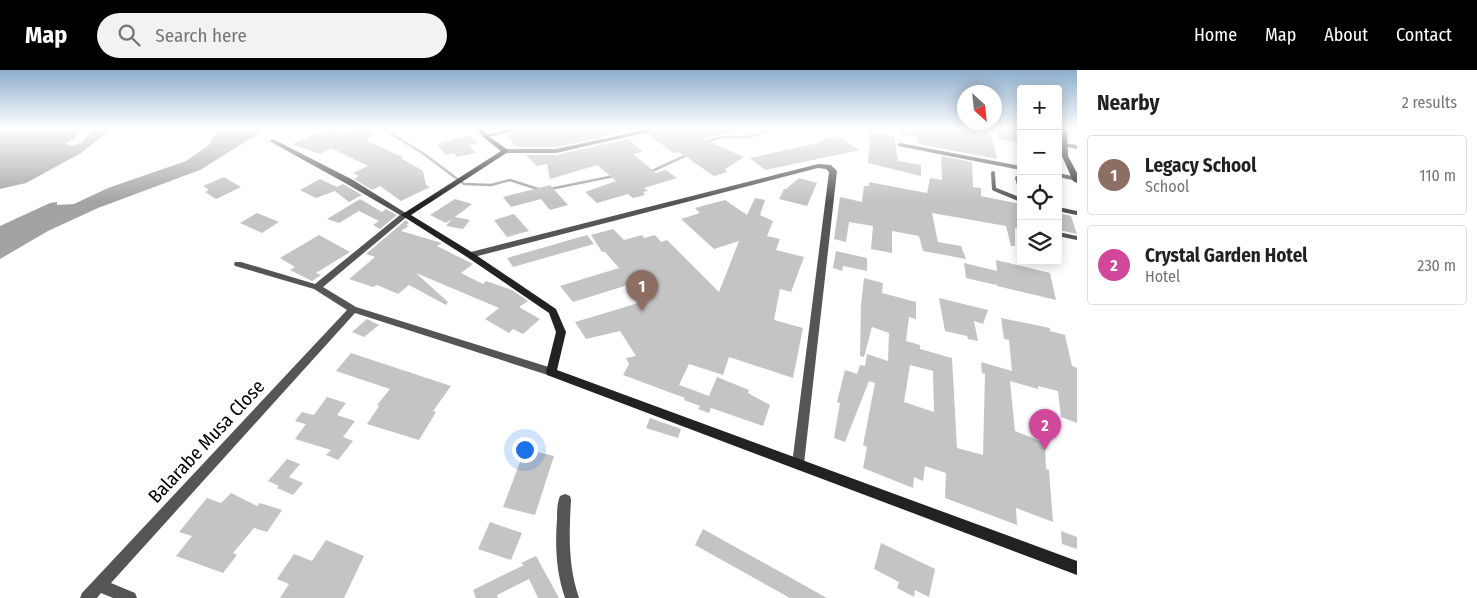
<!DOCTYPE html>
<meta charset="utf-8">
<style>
:root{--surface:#fff;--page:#f2f2f2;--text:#202124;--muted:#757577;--line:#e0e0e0;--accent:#000}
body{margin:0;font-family:"Fira Sans Condensed",sans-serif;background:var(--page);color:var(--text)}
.controls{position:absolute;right:15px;top:15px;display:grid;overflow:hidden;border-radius:5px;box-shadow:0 2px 12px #0003}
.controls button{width:45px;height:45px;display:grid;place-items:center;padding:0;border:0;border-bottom:1px solid var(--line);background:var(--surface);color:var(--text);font:25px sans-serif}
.compass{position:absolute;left:957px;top:15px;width:45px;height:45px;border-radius:50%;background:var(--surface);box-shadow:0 2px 12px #0003;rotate:153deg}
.you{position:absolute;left:524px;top:379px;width:18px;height:18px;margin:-12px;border:4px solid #fff;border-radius:50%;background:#1a73e8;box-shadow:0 0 0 8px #1a73e833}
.badge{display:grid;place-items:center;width:32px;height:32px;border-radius:50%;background:var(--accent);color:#fff;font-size:16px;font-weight:700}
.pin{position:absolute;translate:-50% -41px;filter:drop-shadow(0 1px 2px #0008)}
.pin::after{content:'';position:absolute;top:26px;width:18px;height:15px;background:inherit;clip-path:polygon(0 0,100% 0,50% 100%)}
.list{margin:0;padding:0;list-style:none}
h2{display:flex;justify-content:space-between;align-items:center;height:65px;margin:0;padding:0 20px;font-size:21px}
h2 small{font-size:16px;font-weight:400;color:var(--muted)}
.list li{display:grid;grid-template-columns:32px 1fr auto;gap:15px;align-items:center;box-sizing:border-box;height:80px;margin:0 10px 10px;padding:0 10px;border:1px solid var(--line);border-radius:5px}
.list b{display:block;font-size:19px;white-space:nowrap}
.list p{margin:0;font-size:16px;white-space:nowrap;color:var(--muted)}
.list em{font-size:16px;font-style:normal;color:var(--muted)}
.icon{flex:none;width:28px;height:28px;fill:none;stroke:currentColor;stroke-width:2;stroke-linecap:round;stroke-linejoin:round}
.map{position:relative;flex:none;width:1077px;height:528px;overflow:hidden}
header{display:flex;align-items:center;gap:30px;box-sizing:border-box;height:70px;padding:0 25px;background:var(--accent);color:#fff}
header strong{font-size:24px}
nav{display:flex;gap:28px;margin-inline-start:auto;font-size:18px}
.search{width:350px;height:45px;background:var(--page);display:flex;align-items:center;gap:12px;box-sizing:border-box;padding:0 18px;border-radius:28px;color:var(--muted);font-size:19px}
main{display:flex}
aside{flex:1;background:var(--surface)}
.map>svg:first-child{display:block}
.water{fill:#a3a3a3}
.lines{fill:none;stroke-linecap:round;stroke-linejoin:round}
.stream{stroke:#a3a3a3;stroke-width:2.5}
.building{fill:#c4c4c4;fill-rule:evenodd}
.lane{stroke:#555;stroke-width:4}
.street{fill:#555;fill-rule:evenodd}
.secondary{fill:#222;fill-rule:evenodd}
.labels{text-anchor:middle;stroke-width:4;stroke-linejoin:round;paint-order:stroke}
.near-street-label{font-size:19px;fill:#000;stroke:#fff}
</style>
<header>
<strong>Map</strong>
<div class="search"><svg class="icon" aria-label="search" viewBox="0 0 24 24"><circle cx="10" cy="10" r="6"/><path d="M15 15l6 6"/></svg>Search here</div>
<nav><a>Home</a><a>Map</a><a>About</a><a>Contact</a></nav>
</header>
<main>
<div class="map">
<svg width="1077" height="528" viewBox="0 0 1077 528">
<rect width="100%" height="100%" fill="#fff"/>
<g class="water">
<path d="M0,58H62L64,63L72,58H81L74,69L65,73L71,76L81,73L96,58H112L81,83L26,113L0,119Z"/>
<path d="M228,58H267L200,100L98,138L48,161L0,189V156L50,133L57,132V135L74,134L108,118L186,91L209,75L215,64Z"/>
</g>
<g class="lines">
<g class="stream">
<path d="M382,58L424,84L464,114L491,115L510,110L541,120"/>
<path d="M1058,58H1071"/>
<path d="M705,73C728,59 746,76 769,58"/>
<path d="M650,102L689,84"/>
<path d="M550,119L614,106"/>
</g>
</g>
<g class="building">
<path d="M330,58L343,64L357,58H371L376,65L365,70L403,87L401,88L423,101L426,115L430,117L401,131L380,116L372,120L354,109L359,106L353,103L368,96L331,78L320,84L292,74Z"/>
<path d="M528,58H616L621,63L556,77H517L505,65Z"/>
<path d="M668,58H732V62L704,69L744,87L725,99L727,102L714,106L679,82L674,83L647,64Z"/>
<path d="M900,58H965V60L991,64L997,89L918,74V67L899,64Z"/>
<path d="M997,58L1021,60V73L998,69Z"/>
<path d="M870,62L894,66L898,91L921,95V106L868,93Z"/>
<path d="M470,65L478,73L469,75L476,83L457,87L454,83L446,85L437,74Z"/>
<path d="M836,66L860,80L765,100L750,88L822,72L819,71Z"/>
<path d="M628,69L643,82L633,84L656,103L666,100L677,108L644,118L648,121L643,122L645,125L633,128L628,124L597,133L585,122L616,111L597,95L550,109L547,94L537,96L526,85H556Z"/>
<path d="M941,86L972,92L973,117L981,118V126L1021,134V159L1015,158V176H1011L1006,156L932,143L938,172L961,176L966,189L923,181L919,166L892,161V183L871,179L873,156L849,152L846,172L834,169L840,127L862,132L864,116H869V112L927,123L930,108L942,110Z"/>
<path d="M224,107L241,117L216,129L205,122L209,120L203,116Z"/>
<path d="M799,108L817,113L807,136L779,129L784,119H786Z"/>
<path d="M320,109L337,117L343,114L362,125L349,132L335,121L316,128L300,120Z"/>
<path d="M550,115L568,135L550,140L541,129L511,137L503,127Z"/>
<path d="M755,128L765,130L760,145L773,151L767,166L780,169L776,180L804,187L791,222L780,219L774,250L803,258L793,308L729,287L723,305L689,294L679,315L709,326L717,307L749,320L748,323L770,335L763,356L711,338L709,343L698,339L700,336L684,330L685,328L623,305L629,294L626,288L636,286L620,261L586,269L575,252L642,232L628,215L573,232L560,216L619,198L605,182H602L591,165L613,159L624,170L642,165L644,168L655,165L661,172L667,170L719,222L739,171L714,179L681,149L700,143L695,138L725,130L747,145Z"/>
<path d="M360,129L382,142L386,139L397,145L380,159L373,155L379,151L359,141L339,153L327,149Z"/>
<path d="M455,129L472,134L455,147L470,150L463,159L446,156L452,149L446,153L430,145Z"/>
<path d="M257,143L279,152L262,163L240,153Z"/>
<path d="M1058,143L1071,146L1077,164L1059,160Z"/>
<path d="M514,144L529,161L507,167L494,150Z"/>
<path d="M406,150L409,153L406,155L409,156L401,161L442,173L437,176L473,194L461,203L483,214L486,211L512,220L528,231L519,237L540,249L523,264L513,259L509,263L485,249L499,238L416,203L448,232L446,235L409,215L398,224L377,215L373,217L349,209L375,187L366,184Z"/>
<path d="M319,165L350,182L316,203L321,205L312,211L290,200L295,197L280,188Z"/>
<path d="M587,165L594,174L513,197L507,188Z"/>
<path d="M836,181L867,188V201L843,196L842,201L833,198Z"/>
<path d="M996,190L1050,203L1056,230L997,216V213L996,215L966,208L964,193L997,201Z"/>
<path d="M864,208L883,213L882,223L916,232V249L909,247L906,271L920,275V279L952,288L957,378L983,385L985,304L982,303L981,292L1012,301L1009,270L1004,269L1001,248L1050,258V261L1065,265L1072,296L1077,298V353L1061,347L1058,321L1038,316V319L1010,311L1015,361L1045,373L1046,399L1049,400L1053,452L1016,438L1017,455L945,428L946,403L925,396L923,411L914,407L913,418L863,398L867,377L863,375L875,313L869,311L845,372L834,368L840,333L837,332L845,300L857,304L860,295L865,296L867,284L888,291L889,263L872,257L864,287L860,286L861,235ZM910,295L933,301L934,342L904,332Z"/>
<path d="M939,228L988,240L983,254L974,251L978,271L968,269L967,266L945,261Z"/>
<path d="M367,249L379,255L364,267L352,262Z"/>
<path d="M351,283L451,316L433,341L436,342L419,370L367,354L379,336L377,335L390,319L336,301Z"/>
<path d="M327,327L346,333L337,345L355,351L343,367L353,371L338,390L326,385L331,380L295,369L306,354L295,351L302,342L314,345Z"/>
<path d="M650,348L681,359L678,368L646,358Z"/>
<path d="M525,379L554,386L535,445L503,437Z"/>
<path d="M287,389L300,394L289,407L303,413L293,425L277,418L279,416L268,411Z"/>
<path d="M231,423L257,436L260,433L282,440L267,462L254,458L233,483L237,485L223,503L176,486L192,466L179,462L207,428L221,433Z"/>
<path d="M490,452L522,463L511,490L478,479Z"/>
<path d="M703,459L827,528H790L695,475Z"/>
<path d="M1061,461L1077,467V479L1062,474Z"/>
<path d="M326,470L364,486L344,528H280L289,514L277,509L294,484L312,491Z"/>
<path d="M881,473L935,499L929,527L915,520L914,527L897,518L899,512L874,499Z"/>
<path d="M536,486L559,528H538L529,509L497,525L498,528H476L473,520L524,495L521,493Z"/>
</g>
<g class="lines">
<g class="lane">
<path d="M993,103L994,119L1021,130"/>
<path d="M1017,108L1021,121"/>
<path d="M1058,139L1077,143"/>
<path d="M1058,164L1077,168"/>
</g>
<g class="street">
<path d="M513,58H526L485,68L482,66Z"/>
<path d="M654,58H666L556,83H506L503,81L506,79H556Z"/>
<path d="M273,69L353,110L409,145L323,217L356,237L555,299L556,302L555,305L551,306L355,243L111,513L135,523L137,528H113L101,523L97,528H80L82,523L347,240L314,219L235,196L234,194L235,192H241L315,214L400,145L347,114L271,72L270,71Z"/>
<path d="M900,73L1021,96V100L898,76V74Z"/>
<path d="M1065,73L1077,75V79L1063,76V74Z"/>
<path d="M818,94L831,95L837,101L804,394L802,398L798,399L794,398L792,394L829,102L826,99L818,98L470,188L466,185L467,183Z"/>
<path d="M1058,103L1077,107V111L1058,107Z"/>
<path d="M565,424L570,426L571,430C569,464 568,496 579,528H565C556,502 555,476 557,449C557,442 557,433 560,426Z"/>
</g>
<g class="secondary">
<path d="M476,58H482L487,65L508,80V82L411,145L473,183L556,239L566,262L557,300L1077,491V505L547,305L546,302L556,262L549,243L467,187L401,145L501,81L483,67Z"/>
<path d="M1061,58H1067L1068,86L1077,103V113L1073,111L1062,86Z"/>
</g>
</g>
<linearGradient id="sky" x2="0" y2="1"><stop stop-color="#8cadcc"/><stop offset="0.44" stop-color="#fff"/><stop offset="1" stop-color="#fff" stop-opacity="0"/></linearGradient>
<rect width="1077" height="132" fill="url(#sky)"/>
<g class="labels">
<g class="near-street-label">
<text transform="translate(206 371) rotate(-47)" y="7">Balarabe Musa Close</text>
</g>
</g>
</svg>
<div class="controls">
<button>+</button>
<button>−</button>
<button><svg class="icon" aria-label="locate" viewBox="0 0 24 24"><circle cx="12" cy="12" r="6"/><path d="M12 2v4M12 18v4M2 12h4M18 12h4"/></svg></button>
<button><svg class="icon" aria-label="layers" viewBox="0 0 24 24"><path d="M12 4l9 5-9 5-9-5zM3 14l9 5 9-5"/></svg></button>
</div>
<svg class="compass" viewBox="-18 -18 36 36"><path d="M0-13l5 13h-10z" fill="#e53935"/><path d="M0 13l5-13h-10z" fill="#757577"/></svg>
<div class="you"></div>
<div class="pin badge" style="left:642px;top:241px;background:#8d6e63">1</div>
<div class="pin badge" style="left:1045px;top:380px;background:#d1479c">2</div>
</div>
<aside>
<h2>Nearby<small>2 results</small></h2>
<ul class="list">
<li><span class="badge" style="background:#8d6e63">1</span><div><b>Legacy School</b><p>School</p></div><em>110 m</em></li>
<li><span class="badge" style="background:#d1479c">2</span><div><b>Crystal Garden Hotel</b><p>Hotel</p></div><em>230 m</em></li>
</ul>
</aside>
</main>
